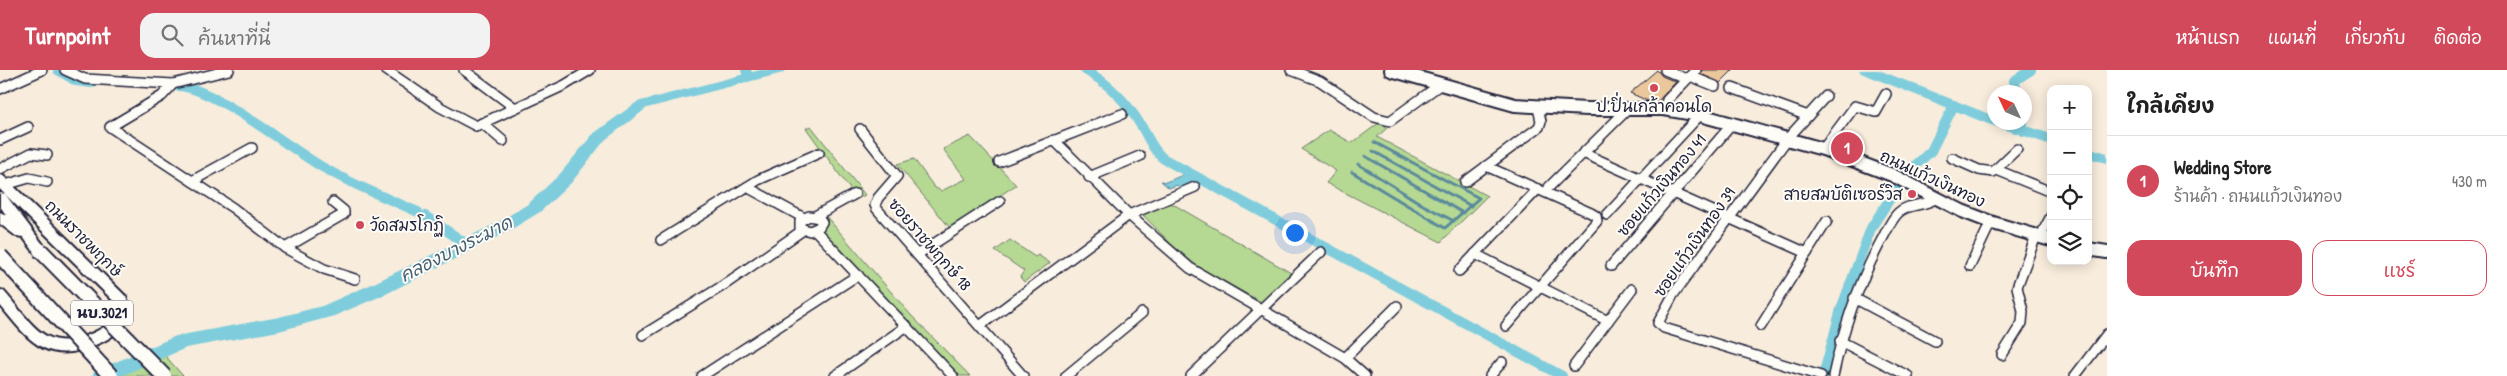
<!DOCTYPE html>
<html lang="th">
<meta charset="utf-8">
<style>
:root{--surface:#fff;--page:#f2f2f2;--text:#222;--muted:#767676;--line:#e0e0e0;--accent:#d1495b}
body{margin:0;font-family:"Patrick Hand","Playpen Sans Thai",sans-serif;background:var(--page);color:var(--text)}
.controls{position:absolute;right:15px;top:15px;display:grid;overflow:hidden;border-radius:10px;box-shadow:0 2px 12px #0003}
.controls button{width:45px;height:45px;display:grid;place-items:center;padding:0;border:0;border-bottom:1px solid var(--line);background:var(--surface);color:var(--text);font:25px sans-serif}
.compass{position:absolute;left:1987px;top:15px;width:45px;height:45px;border-radius:50%;background:var(--surface);box-shadow:0 2px 12px #0003;rotate:314deg}
.you{position:absolute;left:1294px;top:162px;width:18px;height:18px;margin:-12px;border:4px solid #fff;border-radius:50%;background:#1a73e8;box-shadow:0 0 0 8px #1a73e833}
.badge{display:grid;place-items:center;width:32px;height:32px;border-radius:50%;background:var(--accent);color:#fff;font-size:16px;font-weight:700}
.pin{position:absolute;translate:-50% -50%;border:2px solid #fff;box-shadow:0 1px 5px #0006}
.list{margin:0;padding:0;list-style:none}
h2{display:flex;justify-content:space-between;align-items:center;height:65px;margin:0;padding:0 20px;font-size:21px}
h2 small{font-size:16px;font-weight:400;color:var(--muted)}
.list li{display:grid;grid-template-columns:32px 1fr auto;gap:15px;align-items:center;box-sizing:border-box;height:90px;padding:0 20px;border-top:1px solid var(--line)}
.list b{display:block;font-size:19px;white-space:nowrap}
.list p{margin:0;font-size:16px;white-space:nowrap;color:var(--muted)}
.list em{font-size:16px;font-style:normal;color:var(--muted)}
.actions{display:flex;gap:10px;padding:15px 20px}
.actions a{flex:1;padding:11px 0;border:1px solid var(--accent);border-radius:15px;text-align:center;font-size:18px;color:var(--accent)}
.actions .main{background:var(--accent);color:#fff}
.icon{flex:none;width:28px;height:28px;fill:none;stroke:currentColor;stroke-width:2;stroke-linecap:round;stroke-linejoin:round}
.map{position:relative;flex:none;width:2107px;height:306px;overflow:hidden}
header{display:flex;align-items:center;gap:30px;box-sizing:border-box;height:70px;padding:0 25px;background:var(--accent);color:#fff}
header strong{font-size:24px}
nav{display:flex;gap:28px;margin-inline-start:auto;font-size:18px}
.search{width:350px;height:45px;background:var(--page);display:flex;align-items:center;gap:12px;box-sizing:border-box;padding:0 18px;border-radius:15px;color:var(--muted);font-size:19px}
main{display:flex}
aside{flex:1;background:var(--surface)}
.map>svg:first-child{display:block}
.green{fill:#b5d893;stroke:#6c7d67}
.water{fill:#7fcddc;stroke:#5a899c}
.lines{fill:none;stroke-linecap:round;stroke-linejoin:round}
.stream{stroke:#5a899c;stroke-width:3}
.canal{stroke:#7fcddc;stroke-width:10}
.river{fill:#7fcddc;fill-rule:evenodd}
.building{fill:#ebc79c;stroke:#22223b}
.street-casing{stroke:#22223b;stroke-width:12}
.secondary-casing{stroke:#22223b;stroke-width:16}
.primary-casing{stroke:#22223b;stroke-width:4}
.street{stroke:#fdfcf7;stroke-width:9}
.secondary{stroke:#fdfcf7;stroke-width:12}
.primary{fill:#fdfcf7;fill-rule:evenodd}
.primary-bridge-casing{stroke:#22223b;stroke-width:18;stroke-linecap:butt}
.primary-bridge{stroke:#fdfcf7;stroke-width:14}
.poi-dot{fill:#d1495b;stroke:#fdfcf7;stroke-width:2}
.labels{text-anchor:middle;stroke-width:4;stroke-linejoin:round;paint-order:stroke}
.shield{fill:#fdfcf7;stroke:#646373;stroke-width:1}
.shield-label{font-size:15px;font-weight:bold;fill:#22223b}
.poi-label{font-size:16px;fill:#22223b;stroke:#fdfcf7}
.street-label{font-size:16px;fill:#22223b;stroke:#fdfcf7}
.water-label{font-size:18px;font-style:italic;fill:#435e73;stroke:#fdfcf7}
</style>
<header>
<strong>Turnpoint</strong>
<div class="search"><svg class="icon" aria-label="search" viewBox="0 0 24 24"><circle cx="10" cy="10" r="6"/><path d="M15 15l6 6"/></svg>ค้นหาที่นี่</div>
<nav><a>หน้าแรก</a><a>แผนที่</a><a>เกี่ยวกับ</a><a>ติดต่อ</a></nav>
</header>
<main>
<div class="map">
<svg width="2107" height="306" viewBox="0 0 2107 306">
<rect width="100%" height="100%" fill="#f8ecdc"/>
<filter id="ink" filterUnits="userSpaceOnUse"><feTurbulence type="fractalNoise" baseFrequency=".02" numOctaves="2"/><feDisplacementMap in="SourceGraphic" scale="10" xChannelSelector="R" yChannelSelector="G"/><feConvolveMatrix kernelMatrix="1 2 1 2 8 2 1 2 1" color-interpolation-filters="sRGB"/></filter>
<g filter="url(#ink)">
<g class="green">
<path d="M1379,53L1387,58L1377,67L1487,126L1441,172L1326,113L1336,101L1301,79L1329,60L1352,73Z"/>
<path d="M811,56L865,125L825,145L910,244L970,306H960L820,160L821,143L852,122L806,58Z"/>
<path d="M970,66L1016,115L950,158L897,94L914,89L934,117L941,121L966,109L943,79Z"/>
<path d="M1167,133L1173,134L1291,203L1261,232L1197,196L1171,174L1142,144Z"/>
<path d="M1010,170L1035,187L1038,185L1050,193L1024,212L1020,207L1024,201L995,181Z"/>
<path d="M162,282L183,306H109Z"/>
</g>
<path class="water" d="M1185,104L1194,112L1180,118L1177,115L1169,118L1161,111L1166,112Z"/>
<g class="lines">
<g class="stream">
<path d="M1373,81L1471,136"/>
<path d="M1365,86L1463,143"/>
<path d="M1358,94L1423,135L1454,151"/>
<path d="M1352,102L1445,158L1479,128L1374,72"/>
</g>
<g class="canal">
<path d="M58,0L76,11L92,13"/>
<path d="M746,0L748,6"/>
<path d="M1085,0C1108,13 1126,31 1140,54C1148,66 1152,80 1164,89L1562,306"/>
<path d="M178,16C211,16 291,79 324,98C353,115 387,128 418,142"/>
<path d="M2018,22L2014,11L2031,0"/>
<path d="M2023,52V61"/>
<path d="M425,146L468,175"/>
<path d="M1823,306L1841,239L1871,158L1906,104L1931,81L1954,35"/>
</g>
<g class="river">
<path d="M760,0H785L783,3L647,38L605,70L571,113L540,142L507,162L386,224L334,246L279,261L186,278L121,306H92L95,301L176,266L279,247L322,236L372,214L495,154L528,134L559,105L593,64L637,32Z"/>
<path d="M1859,0H1879L1994,46V52H2015L2051,64V75L1988,54L1861,3Z"/>
<path d="M2088,77L2107,83V93L2088,88Z"/>
</g>
</g>
<g class="building">
<path d="M1657,0L1662,6L1676,12L1658,31L1652,28L1648,31L1630,23Z"/>
<path d="M1702,0H1733L1720,13L1701,4Z"/>
</g>
<g class="lines">
<g class="street-casing">
<g id="street">
<path d="M65,0L85,9L173,14L162,26L110,57L233,138L285,178L324,199L355,209"/>
<path d="M386,0L440,37L476,56L565,15L590,0"/>
<path d="M464,0L515,38"/>
<path d="M1291,0L1320,11L1374,47L1390,51L1441,14"/>
<path d="M1665,0L1686,9"/>
<path d="M1690,6L1715,16"/>
<path d="M173,14L229,0"/>
<path d="M1732,18L1808,46"/>
<path d="M0,19L42,0"/>
<path d="M1664,39L1667,30L1696,0"/>
<path d="M482,53L503,71"/>
<path d="M860,59L897,106L878,128L875,135L877,139L1023,306"/>
<path d="M0,70L28,57"/>
<path d="M1054,70L1129,145L1190,198L1345,288L1365,306"/>
<path d="M1823,79L1855,36L1876,42L1886,24"/>
<path d="M1583,83L1807,183"/>
<path d="M1952,88L1979,100L1993,102L2017,79"/>
<path d="M999,92L1122,44"/>
<path d="M1486,96L1591,143L1596,146L1597,151L1506,256"/>
<path d="M0,99L31,83L47,85"/>
<path d="M1997,100L2051,122"/>
<path d="M1089,107L1140,86"/>
<path d="M192,111L252,78"/>
<path d="M1465,112L1539,57L1541,51L1538,38"/>
<path d="M5,115L29,108L47,112"/>
<path d="M747,117L804,148"/>
<path d="M1549,117L1628,39"/>
<path d="M1607,145L1700,45"/>
<path d="M809,146L819,148L822,152L819,157L810,161L800,158V151Z"/>
<path d="M815,146L855,124"/>
<path d="M815,160L953,306"/>
<path d="M2040,167L2051,146"/>
<path d="M661,170L758,110L819,83"/>
<path d="M285,178L344,144V141L333,132"/>
<path d="M918,184L1000,131"/>
<path d="M1475,184L1608,251"/>
<path d="M1611,196L1733,53"/>
<path d="M1970,196L1991,152"/>
<path d="M1459,201L1538,119"/>
<path d="M1854,228L1935,271"/>
<path d="M981,255L1129,145L1195,117"/>
<path d="M1761,256L1827,151"/>
<path d="M643,265L724,215L803,160"/>
<path d="M1840,271L1908,306"/>
<path d="M2002,285L2022,253L2023,241L2017,217L2036,166"/>
<path d="M1345,288L1397,236"/>
<path d="M1574,296L1632,219"/>
<path d="M702,306L858,205"/>
<path d="M835,306L907,256"/>
<path d="M1066,306L1142,243"/>
<path d="M1191,306L1321,182"/>
<path d="M1490,306L1502,292"/>
<path d="M1821,306L1664,258L1658,253L1673,225L1788,68L1826,26"/>
<path d="M1833,306C1843,259 1858,215 1880,173C1886,163 1890,151 1898,143C1908,133 1925,137 1936,128"/>
<path d="M2075,306L2107,264"/>
</g>
</g>
<g class="secondary-casing">
<g id="secondary">
<path d="M1391,0L1515,35L1587,39H1664L1700,45L1823,79L1892,105L1962,141L1993,153L2051,170"/>
<path d="M0,111L121,230L124,241C120,255 106,264 94,269C44,292 29,259 0,226"/>
<path d="M2088,179L2107,182"/>
</g>
</g>
<g class="primary-casing">
<path id="primary" d="M0,123L5,124L45,177L47,180L45,183H35L23,167L16,166L0,154V142L6,145L0,136Z"/>
</g>
<use href="#street" class="street"/>
<use href="#secondary" class="secondary"/>
<use href="#primary" class="primary"/>
<g class="primary-bridge-casing">
<g id="primary-bridge">
<path d="M40,180L164,306"/>
<path d="M0,186L111,306"/>
</g>
</g>
<use href="#primary-bridge" class="primary-bridge"/>
</g>
</g>
<g class="poi-dot">
<circle cx="1654" cy="18" r="5"/>
<circle cx="1912" cy="124" r="5"/>
<circle cx="360" cy="155" r="5"/>
</g>
<g class="labels">
<rect class="shield" x="71" y="230.5" width="62" height="25" rx="4"/>
<g class="shield-label">
<text x="102" y="248">นบ.3021</text>
</g>
<g class="poi-label">
<text x="1654" y="42">ป.ปิ่นเกล้าคอนโด</text>
<text x="1902" y="130" text-anchor="end">สายสมบัติเซอร์วิส</text>
<text x="370" y="161" text-anchor="start">วัดสมรโกฏิ</text>
</g>
<g class="street-label">
<text transform="translate(1933 108) rotate(25)" y="6">ถนนแก้วเงินทอง</text>
<text transform="translate(1661 115) rotate(-50)" y="6">ซอยแก้วเงินทอง 41</text>
<text transform="translate(84 168) rotate(45)" y="6">ถนนราชพฤกษ์</text>
<text transform="translate(1694 172) rotate(-55)" y="6">ซอยแก้วเงินทอง 39</text>
<text transform="translate(930 174) rotate(49)" y="6">ซอยราชพฤกษ์ 18</text>
</g>
<g class="water-label">
<text transform="translate(456 179) rotate(-27)" y="6">คลองบางระมาด</text>
</g>
</g>
</svg>
<div class="controls">
<button>+</button>
<button>−</button>
<button><svg class="icon" aria-label="locate" viewBox="0 0 24 24"><circle cx="12" cy="12" r="6"/><path d="M12 2v4M12 18v4M2 12h4M18 12h4"/></svg></button>
<button><svg class="icon" aria-label="layers" viewBox="0 0 24 24"><path d="M12 4l9 5-9 5-9-5zM3 14l9 5 9-5"/></svg></button>
</div>
<svg class="compass" viewBox="-18 -18 36 36"><path d="M0-13l5 13h-10z" fill="#e53935"/><path d="M0 13l5-13h-10z" fill="#767676"/></svg>
<div class="you"></div>
<div class="pin badge" style="left:1847px;top:78px">1</div>
</div>
<aside>
<h2>ใกล้เคียง<small></small></h2>
<ul class="list">
<li><span class="badge">1</span><div><b>Wedding Store</b><p>ร้านค้า · ถนนแก้วเงินทอง</p></div><em>430 m</em></li>
</ul>
<div class="actions"><a class="main">บันทึก</a><a>แชร์</a></div>
</aside>
</main>
